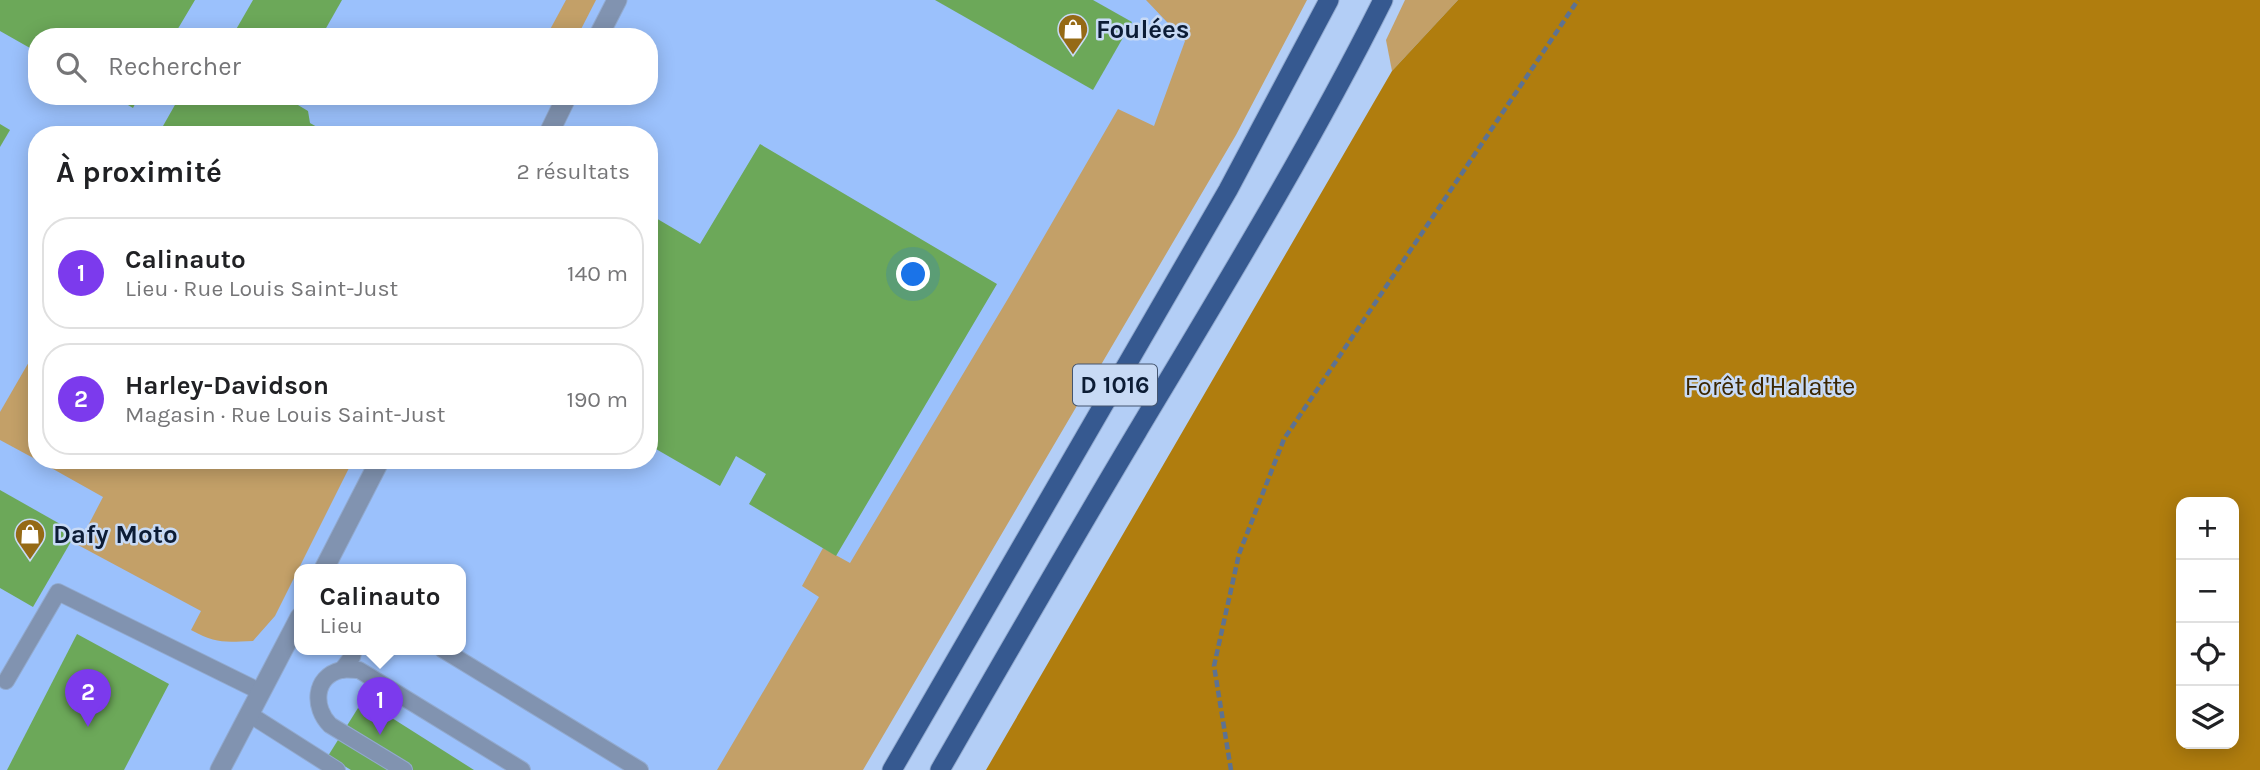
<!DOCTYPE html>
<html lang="fr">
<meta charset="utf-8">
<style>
:root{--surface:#fff;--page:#f2f2f2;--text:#202124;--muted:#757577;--line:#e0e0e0;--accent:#7c3aed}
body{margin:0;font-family:Karla,sans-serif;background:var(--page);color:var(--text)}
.controls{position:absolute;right:21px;bottom:21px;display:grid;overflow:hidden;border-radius:14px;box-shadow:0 4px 18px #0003}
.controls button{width:63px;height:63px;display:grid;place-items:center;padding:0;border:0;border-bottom:2px solid var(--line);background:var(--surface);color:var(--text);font:35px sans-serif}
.you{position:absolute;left:914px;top:275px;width:24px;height:24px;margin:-18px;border:5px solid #fff;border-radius:50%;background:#1a73e8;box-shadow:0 0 0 10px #1a73e833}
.badge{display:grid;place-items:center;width:46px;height:46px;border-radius:50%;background:var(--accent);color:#fff;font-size:23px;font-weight:700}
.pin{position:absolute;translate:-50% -58px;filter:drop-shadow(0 2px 4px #0008)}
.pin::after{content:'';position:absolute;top:37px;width:24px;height:21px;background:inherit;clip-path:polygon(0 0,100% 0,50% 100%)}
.popup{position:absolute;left:294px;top:564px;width:172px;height:91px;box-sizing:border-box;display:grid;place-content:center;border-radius:14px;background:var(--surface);filter:drop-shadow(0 2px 5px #0005);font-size:23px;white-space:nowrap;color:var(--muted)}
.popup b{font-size:26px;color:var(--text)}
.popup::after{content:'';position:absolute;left:50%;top:100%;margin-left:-14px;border:14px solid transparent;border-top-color:var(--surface)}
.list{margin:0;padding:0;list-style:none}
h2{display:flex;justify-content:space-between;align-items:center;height:91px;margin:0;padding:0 28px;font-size:30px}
h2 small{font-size:23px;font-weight:400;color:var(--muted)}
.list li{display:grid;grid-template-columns:46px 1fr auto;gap:21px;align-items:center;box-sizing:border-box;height:112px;margin:0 14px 14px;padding:0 14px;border:2px solid var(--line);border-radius:28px}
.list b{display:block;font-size:26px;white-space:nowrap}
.list p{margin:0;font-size:23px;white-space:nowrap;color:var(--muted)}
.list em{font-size:23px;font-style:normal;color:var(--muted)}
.icon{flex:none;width:38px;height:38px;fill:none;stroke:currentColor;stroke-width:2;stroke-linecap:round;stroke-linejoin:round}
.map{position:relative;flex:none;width:2260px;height:770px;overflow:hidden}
.search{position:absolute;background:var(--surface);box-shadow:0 4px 18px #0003;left:28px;top:28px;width:630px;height:77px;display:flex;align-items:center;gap:18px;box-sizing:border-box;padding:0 24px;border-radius:28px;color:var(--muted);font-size:26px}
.panel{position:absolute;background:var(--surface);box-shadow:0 4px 18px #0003;left:28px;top:126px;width:630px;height:343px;border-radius:28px}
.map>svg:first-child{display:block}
.built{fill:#9bc1fc;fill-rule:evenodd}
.green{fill:#c3a068}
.forest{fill:#b07d0e;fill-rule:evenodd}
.building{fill:#6ca859}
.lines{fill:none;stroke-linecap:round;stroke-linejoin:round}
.service-casing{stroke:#92aacf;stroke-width:18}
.minor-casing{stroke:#92aacf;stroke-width:21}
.trunk-casing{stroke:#92aacf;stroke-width:21}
.path{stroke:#5d7292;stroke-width:4.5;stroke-dasharray:7 3.5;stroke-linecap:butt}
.service{stroke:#8193b0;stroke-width:16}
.minor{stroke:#8193b0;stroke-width:19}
.trunk{stroke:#365990;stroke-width:19}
.labels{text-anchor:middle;stroke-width:5;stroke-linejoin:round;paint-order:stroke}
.shield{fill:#c8daf5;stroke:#44556f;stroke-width:2}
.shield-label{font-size:24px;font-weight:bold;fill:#0c1c35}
.poi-label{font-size:26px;font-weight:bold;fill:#0c1c35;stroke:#c8daf5;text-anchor:start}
.park-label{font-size:26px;fill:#3b2600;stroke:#c8daf5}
</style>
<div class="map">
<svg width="2260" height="770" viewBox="0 0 2260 770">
<rect width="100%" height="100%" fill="#b3cef6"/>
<path class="built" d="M0,0H1263L852,770H0ZM37,37H649V96H37ZM37,135H649V460H37ZM300,569H460V649H300Z"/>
<g class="green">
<path d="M566,0H596L577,37H546Z"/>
<path d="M1146,0H1307L1236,135L863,770H717L819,597L802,586L823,548L850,563L1009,297L1118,109L1154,126L1185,41Z"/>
<path d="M1405,0H1458L1392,71L1386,40Z"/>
<path d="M37,348V460L0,440V412Z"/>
<path d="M37,460H353L275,616L253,641C224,642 217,644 191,630L201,611L78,545L103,497Z"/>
</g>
<path class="forest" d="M1458,0H2260V770H986L1392,71ZM2181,502H2234V744H2181Z"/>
<g class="building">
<path d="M0,0H195L173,37H37V52L0,31Z"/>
<path d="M253,0H342L321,37H240L234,33Z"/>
<path d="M935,0H1093L1132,22L1093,90Z"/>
<path d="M113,96H139L133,108Z"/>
<path d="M180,96H283L308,111L310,123L331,135H179L163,126Z"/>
<path d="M0,124L10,130L0,147Z"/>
<path d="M760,144L997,284L836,556L749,504L766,474L736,456L720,486L649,445V214L700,244Z"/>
<path d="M0,490L76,533L33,607L0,588Z"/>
<path d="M77,634L169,684L124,770H7Z"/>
<path d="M373,706L474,770H351L328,756L358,708L367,714Z"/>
</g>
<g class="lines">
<g class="service-casing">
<g id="service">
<path d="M442,649L640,770"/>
<path d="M342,670L352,657L354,649"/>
<path d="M6,681L58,592L261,692"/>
<path d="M249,714L337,770"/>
<path d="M404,770L330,725C313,708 313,677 341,670C346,669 353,670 359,670L522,770"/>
</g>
</g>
<g class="minor-casing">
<g id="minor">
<path d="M598,37L617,0"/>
<path d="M548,135L567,96"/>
<path d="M324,569L380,460"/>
<path d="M220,770L300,617"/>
</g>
</g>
<g class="trunk-casing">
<g id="trunk">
<path d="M892,770L1228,190L1329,0"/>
<path d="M940,770C1005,657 1070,544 1137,432C1222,290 1309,148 1383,0"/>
</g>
</g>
<path class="path" d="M1231,770L1214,666L1239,554L1284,439L1578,0"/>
<use href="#service" class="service"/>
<use href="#minor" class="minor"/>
<use href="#trunk" class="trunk"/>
</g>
<defs>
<g id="shop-pin" transform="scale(1.575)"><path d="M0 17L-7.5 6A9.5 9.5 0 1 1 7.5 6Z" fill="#956a16" stroke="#c8daf5"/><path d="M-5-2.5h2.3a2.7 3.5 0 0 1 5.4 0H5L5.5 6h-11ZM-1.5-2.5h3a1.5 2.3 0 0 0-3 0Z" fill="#fff"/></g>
</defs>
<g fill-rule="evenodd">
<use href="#shop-pin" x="1073" y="29"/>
<use href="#shop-pin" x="30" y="534"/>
</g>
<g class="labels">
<rect class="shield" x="1073" y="364.5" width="84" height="41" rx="5"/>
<g class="shield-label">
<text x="1115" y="393">D 1016</text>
</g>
<g class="poi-label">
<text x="1096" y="38">Foulées</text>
<text x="53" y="543">Dafy Moto</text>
</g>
<g class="park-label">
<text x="1770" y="395">Forêt d'Halatte</text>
</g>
</g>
</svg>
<div class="controls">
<button>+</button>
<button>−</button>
<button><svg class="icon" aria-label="locate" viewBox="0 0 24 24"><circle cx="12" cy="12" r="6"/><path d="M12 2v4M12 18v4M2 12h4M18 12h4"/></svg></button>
<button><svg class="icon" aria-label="layers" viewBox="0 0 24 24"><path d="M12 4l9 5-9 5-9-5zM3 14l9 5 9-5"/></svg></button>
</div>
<div class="you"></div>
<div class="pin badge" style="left:380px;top:735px">1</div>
<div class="popup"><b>Calinauto</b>Lieu</div>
<div class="pin badge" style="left:88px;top:727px">2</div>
<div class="search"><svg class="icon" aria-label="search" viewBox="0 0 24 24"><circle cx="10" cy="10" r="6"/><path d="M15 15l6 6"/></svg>Rechercher</div>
<section class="panel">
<h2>À proximité<small>2 résultats</small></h2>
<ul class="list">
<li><span class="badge">1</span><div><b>Calinauto</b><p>Lieu · Rue Louis Saint-Just</p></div><em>140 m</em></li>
<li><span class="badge">2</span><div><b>Harley-Davidson</b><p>Magasin · Rue Louis Saint-Just</p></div><em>190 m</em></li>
</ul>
</section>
</div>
